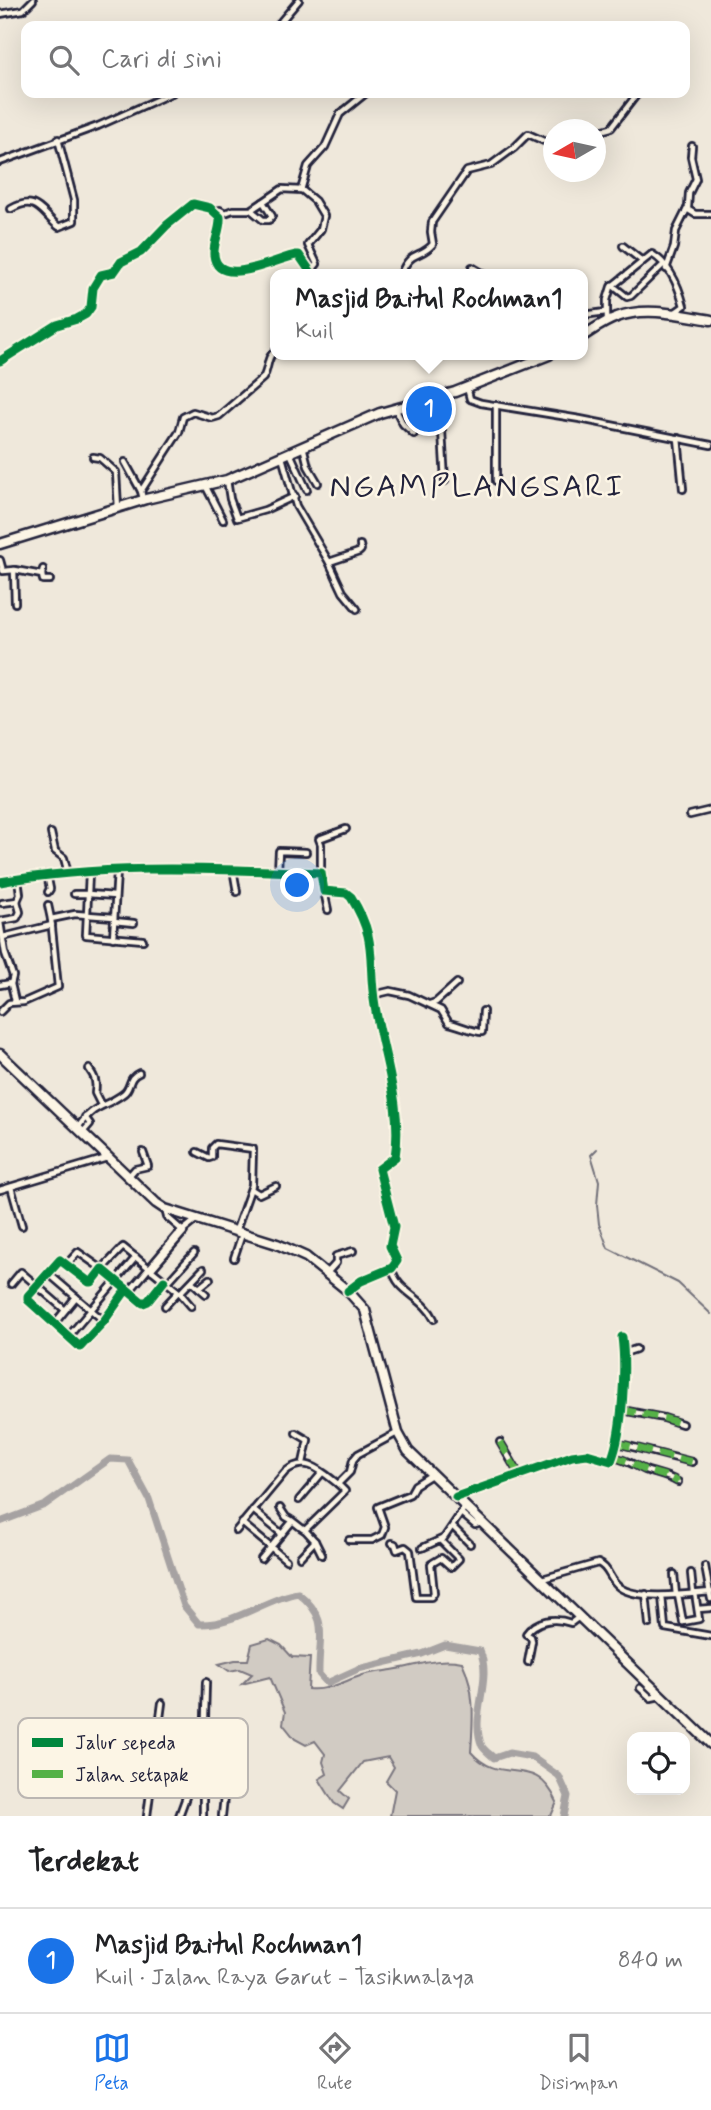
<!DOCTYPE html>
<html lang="id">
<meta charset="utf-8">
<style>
:root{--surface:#fff;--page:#f2f2f2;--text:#202124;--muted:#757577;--line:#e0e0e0;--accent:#1a73e8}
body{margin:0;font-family:Mynerve,sans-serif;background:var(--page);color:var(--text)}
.controls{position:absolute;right:21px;bottom:21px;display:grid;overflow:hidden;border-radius:14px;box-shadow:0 7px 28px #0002}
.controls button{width:63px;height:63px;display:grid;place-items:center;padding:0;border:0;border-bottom:2px solid var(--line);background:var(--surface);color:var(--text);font:35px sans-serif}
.compass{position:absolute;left:543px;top:119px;width:63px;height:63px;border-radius:50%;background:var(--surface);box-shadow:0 7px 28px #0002;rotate:261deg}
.you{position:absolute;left:298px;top:886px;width:24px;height:24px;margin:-18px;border:5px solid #fff;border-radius:50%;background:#1a73e8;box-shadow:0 0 0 10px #1a73e833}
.badge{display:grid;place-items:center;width:46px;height:46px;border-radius:50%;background:var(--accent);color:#fff;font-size:23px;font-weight:700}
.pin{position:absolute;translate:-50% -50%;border:4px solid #fff;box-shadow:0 2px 7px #0006}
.popup{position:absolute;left:270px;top:269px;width:318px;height:91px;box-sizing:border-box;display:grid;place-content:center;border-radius:14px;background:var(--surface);filter:drop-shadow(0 2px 5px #0005);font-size:23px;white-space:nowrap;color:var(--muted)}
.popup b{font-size:26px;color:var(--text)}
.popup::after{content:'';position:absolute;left:50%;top:100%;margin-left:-14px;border:14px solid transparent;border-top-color:var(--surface)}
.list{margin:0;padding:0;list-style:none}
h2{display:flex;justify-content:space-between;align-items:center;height:91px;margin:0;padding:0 28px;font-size:30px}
h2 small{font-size:23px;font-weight:400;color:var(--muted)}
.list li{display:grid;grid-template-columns:46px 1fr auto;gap:21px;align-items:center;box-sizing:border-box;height:105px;padding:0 28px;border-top:2px solid var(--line)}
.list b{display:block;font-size:26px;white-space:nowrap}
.list p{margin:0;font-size:23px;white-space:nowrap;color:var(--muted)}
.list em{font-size:23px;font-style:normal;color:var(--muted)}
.icon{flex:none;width:38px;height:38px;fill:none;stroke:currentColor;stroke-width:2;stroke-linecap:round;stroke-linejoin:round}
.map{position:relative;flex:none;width:711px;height:1816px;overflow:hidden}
.search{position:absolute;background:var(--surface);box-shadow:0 7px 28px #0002;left:21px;right:21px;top:21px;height:77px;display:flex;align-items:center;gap:18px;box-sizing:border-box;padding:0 24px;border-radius:14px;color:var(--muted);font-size:26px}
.sheet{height:196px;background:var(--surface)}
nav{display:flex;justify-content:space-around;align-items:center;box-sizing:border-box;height:98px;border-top:2px solid var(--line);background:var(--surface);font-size:19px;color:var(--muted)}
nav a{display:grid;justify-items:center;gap:4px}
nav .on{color:var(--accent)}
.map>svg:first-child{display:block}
.green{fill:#d1cbc3;stroke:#7a767f;stroke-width:2}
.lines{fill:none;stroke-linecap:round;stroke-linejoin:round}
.stream{stroke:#716f79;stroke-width:2}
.river{stroke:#a6a2a2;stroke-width:7}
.minor-casing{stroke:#22223b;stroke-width:10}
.primary-casing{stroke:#22223b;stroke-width:13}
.minor{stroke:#fcf5e5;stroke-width:4.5}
.primary{stroke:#fcf5e5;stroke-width:8}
.quiet{stroke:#55b146;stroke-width:7;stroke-dasharray:14 7;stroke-linecap:butt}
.cycleway-casing{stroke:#fcf5e5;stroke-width:13}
.cycleway{stroke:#00873e;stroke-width:9}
.labels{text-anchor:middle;stroke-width:5;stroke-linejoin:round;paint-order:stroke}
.quarter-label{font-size:32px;letter-spacing:2px;fill:#22223b;stroke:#fcf5e5}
.key{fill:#fcf5e5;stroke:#bbb6b2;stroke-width:2}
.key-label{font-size:19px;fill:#22223b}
</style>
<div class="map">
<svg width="711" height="1816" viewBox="0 0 711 1816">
<rect width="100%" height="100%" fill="#efe8db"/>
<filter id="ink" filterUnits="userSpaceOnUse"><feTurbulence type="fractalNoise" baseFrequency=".0143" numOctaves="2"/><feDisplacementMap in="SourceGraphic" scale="14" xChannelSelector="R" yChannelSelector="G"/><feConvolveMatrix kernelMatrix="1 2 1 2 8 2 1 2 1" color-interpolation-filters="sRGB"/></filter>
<g filter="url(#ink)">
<path class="green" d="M269,1639L281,1645L292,1657L310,1658L308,1689C328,1691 342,1682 360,1676C370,1672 382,1672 392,1670C417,1666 437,1657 462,1662C476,1691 473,1720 471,1752C502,1788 534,1751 557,1802L551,1816H390L395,1790L386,1781L394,1767L388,1757L363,1762L340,1791L349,1799L343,1809L334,1803L319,1779L327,1774L323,1762L325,1754L315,1741L306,1745L295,1739L283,1724L285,1712L270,1677L242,1684L252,1674L240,1669L229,1671L219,1664L235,1660H248L252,1644Z"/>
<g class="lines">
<path class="stream" d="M597,1149L591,1155L599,1181L597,1205L599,1224L608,1248L678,1283L711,1314"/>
<path class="river" d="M0,1522L45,1505L110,1459L128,1460L149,1499L184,1606L199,1624C236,1625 264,1599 298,1593C331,1619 318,1637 319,1674L327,1683L358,1669L422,1654L445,1645L480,1651C493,1681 469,1716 482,1746C484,1750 490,1754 494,1758L509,1753L532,1757L559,1776L568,1796L564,1816"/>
<g class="minor-casing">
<g id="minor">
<path d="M0,14L23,10L33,0"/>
<path d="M277,26L299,0"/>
<path d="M596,132L611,128L638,93"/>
<path d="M0,162L98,126L172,93"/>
<path d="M302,190L315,201L324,216L321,229L308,245L317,264L310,272"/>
<path d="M11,209C37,194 41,213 59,227L74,221V200L58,139"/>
<path d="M687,209L695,214H711"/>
<path d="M251,210L263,202"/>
<path d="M216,211L220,210L225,213L233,210H251L263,220H269L272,216L263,202L282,189L301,190L308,166L325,147L340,114L366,93"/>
<path d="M623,246L642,261"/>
<path d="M472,267L484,274"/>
<path d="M666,269L674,247L676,231L688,207L689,193L696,179L691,157L692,146"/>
<path d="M401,274C411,249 420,259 433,244L431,232L432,222L467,171L491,165L514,148L528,134L546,142H554"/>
<path d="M612,285L627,297L631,296L663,265"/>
<path d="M583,315L606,312"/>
<path d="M607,321V300L611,287L652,254C669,264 679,287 684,306L674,313"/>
<path d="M0,361L57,325L77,319L86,314L91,307L93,288L101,275L114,272L121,262L141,252L167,225L193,204L210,208L220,217C221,230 213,242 214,255C218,290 278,258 296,255H299L312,274"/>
<path d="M467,387L470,399L481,403L580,419L711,445"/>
<path d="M434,399L442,431L445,481"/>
<path d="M396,410L403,424L414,434"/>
<path d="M678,438L683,489"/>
<path d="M303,446L308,466L318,483"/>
<path d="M290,453L307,490"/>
<path d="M93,457L100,458L116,472L118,508"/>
<path d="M282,457L296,506L329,562L343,592L357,609"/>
<path d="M125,462L141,491"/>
<path d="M227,480L230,499L237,518L265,510L295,496"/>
<path d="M496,481V405"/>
<path d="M206,487L223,520"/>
<path d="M143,499L141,491L179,432L183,417L193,412L212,418L219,416L263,378C269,369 266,357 275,351"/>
<path d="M0,560L3,571L15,570L42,575L43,569"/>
<path d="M329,562L359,552L361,550L360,545"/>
<path d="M14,570L15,603"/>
<path d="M42,575L43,580H50"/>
<path d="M690,815L711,810"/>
<path d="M51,833L55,851L64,858L68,873"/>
<path d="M233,869L237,892"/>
<path d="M278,871L279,851L306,852"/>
<path d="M321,873V844L319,839L346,829"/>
<path d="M47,874L50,889L48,892"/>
<path d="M0,882C97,865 197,868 295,872L321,873L324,891L346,893L351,897C379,942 367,959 375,1006C383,1056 403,1106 395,1157L379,1169L394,1227L390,1246L397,1261L392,1268L361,1281L348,1291"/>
<path d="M324,891L328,910"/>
<path d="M74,894H88L89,873"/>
<path d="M115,896L88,894L86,935L143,940"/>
<path d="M2,903L17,901L20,894L18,879"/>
<path d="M48,905L51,919"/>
<path d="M0,921L17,918L20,912L17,901"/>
<path d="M114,921L134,923"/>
<path d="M0,922L5,953L13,976L11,984L15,1001"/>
<path d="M3,937L52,925"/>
<path d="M113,938L117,871"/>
<path d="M0,985L11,983"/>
<path d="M373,995L390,991L409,995L441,1010L449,1023C459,1025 477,1033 482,1032L483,1011"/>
<path d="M430,1004L436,1002L457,983"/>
<path d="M0,1012L9,1003L24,1002L58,987L51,919L75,914L114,917"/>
<path d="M89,1069C95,1077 97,1083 95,1093L101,1105"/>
<path d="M78,1128C92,1105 104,1108 123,1094C132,1088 127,1078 139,1073"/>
<path d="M83,1132L90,1124L85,1117"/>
<path d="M197,1152L209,1158L212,1157V1148L216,1144L253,1149L252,1185L236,1230"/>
<path d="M128,1177L135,1169L148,1166L143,1152"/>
<path d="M11,1187L22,1226"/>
<path d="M251,1189L259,1194L276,1186"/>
<path d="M0,1190L107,1158"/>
<path d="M165,1209L167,1217L183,1231"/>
<path d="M234,1258L242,1234"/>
<path d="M67,1264L78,1252L102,1269L123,1247L180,1293L203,1269"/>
<path d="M392,1268C396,1292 424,1297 434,1319"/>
<path d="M151,1270L184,1232"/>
<path d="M48,1273L104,1321"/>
<path d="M327,1273L336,1263V1256L353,1251"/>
<path d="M192,1282L206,1294"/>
<path d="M167,1283L194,1253"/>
<path d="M11,1284L21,1272L65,1310"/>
<path d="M199,1288L210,1279"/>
<path d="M126,1290L104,1321L80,1347L28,1300V1296L60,1260L89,1282H92L102,1269L143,1303L148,1301L164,1281"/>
<path d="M129,1292L177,1235L197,1219"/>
<path d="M180,1293L191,1306"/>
<path d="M165,1306L178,1292"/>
<path d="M54,1324L76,1297"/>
<path d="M68,1337L136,1257"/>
<path d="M624,1353L636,1349"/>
<path d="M622,1410L664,1418L682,1424"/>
<path d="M296,1433L308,1440L303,1463"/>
<path d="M500,1442L520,1476"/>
<path d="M617,1443L692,1462"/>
<path d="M613,1457C625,1459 634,1465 645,1470C656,1474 667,1475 678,1482"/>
<path d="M457,1497L572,1456L587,1454L611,1461C623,1432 626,1368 622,1337"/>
<path d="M299,1500L322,1473"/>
<path d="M280,1508L286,1517C295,1521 298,1527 305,1530"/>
<path d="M253,1510L282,1534"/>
<path d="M461,1513L475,1525L481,1523"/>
<path d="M242,1523L286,1560"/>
<path d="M453,1527L470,1544"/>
<path d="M236,1531L285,1472C305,1455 320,1470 338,1484"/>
<path d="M349,1540H372L382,1535L385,1527L378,1507L410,1494L415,1485L431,1475"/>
<path d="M392,1543L395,1544L397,1550L405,1547L410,1551L416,1597H431L434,1593L431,1564L441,1558L451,1567L459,1559L441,1541"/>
<path d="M422,1548L444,1538L465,1507"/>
<path d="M322,1555L315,1541L305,1530L345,1491L338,1484L350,1472L353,1460L358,1454L397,1433"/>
<path d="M300,1557L315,1541"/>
<path d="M261,1559L291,1523"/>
<path d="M705,1566L711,1599"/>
<path d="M691,1573L693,1593"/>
<path d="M674,1574L676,1595"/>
<path d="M542,1579L598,1563C609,1567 609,1580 619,1587C638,1601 688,1594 711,1592"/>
<path d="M646,1594L649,1624"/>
<path d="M678,1595L683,1622"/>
<path d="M662,1596L665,1628L711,1636"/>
<path d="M698,1609L711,1608"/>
<path d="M683,1622L699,1619L695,1593"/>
<path d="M528,1662L532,1641L531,1637L526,1634C536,1620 554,1617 571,1623L579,1617"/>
<path d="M640,1688L651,1698L660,1696"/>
<path d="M127,1740L158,1744"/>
<path d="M158,1747L204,1752C206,1762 211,1762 218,1769C228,1779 223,1804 222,1816"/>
<path d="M204,1752L206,1682"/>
<path d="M147,1816L162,1703"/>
<path d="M179,1816L186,1797"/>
<path d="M203,1816V1793"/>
</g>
</g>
<g class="primary-casing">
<g id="primary">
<path d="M583,336C594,329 605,321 617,317C646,306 681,315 711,320"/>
<path d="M0,544L146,499L227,480L380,413L455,392L549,355"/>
<path d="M0,1054L156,1203L165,1209L277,1244L306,1257L348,1291L365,1310L398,1433L408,1451L711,1744"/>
</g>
</g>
<use href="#minor" class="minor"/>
<use href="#primary" class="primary"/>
<g class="quiet">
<path d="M622,1410L664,1418L682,1424"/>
<path d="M500,1442L520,1476"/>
<path d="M617,1443L692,1462"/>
<path d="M613,1457C625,1459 634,1465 645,1470C656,1474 667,1475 678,1482"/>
</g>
<g class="cycleway-casing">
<g id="cycleway">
<path d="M0,361L57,325L77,319L86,314L91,307L93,288L101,275L114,272L121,262L141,252L167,225L193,204L210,208L220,217C221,230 213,242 214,255C218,290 278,258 296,255H299L312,274"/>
<path d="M0,882C97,865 197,868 295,872L321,873L324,891L346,893L351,897C379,942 367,959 375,1006C383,1056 403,1106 395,1157L379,1169L394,1227L390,1246L397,1261L392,1268L361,1281L348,1291"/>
<path d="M126,1290L104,1321L80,1347L28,1300V1296L60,1260L89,1282H92L102,1269L143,1303L148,1301L164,1281"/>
<path d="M456,1497L572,1456L587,1454L611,1461C623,1432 626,1368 622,1337"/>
</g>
</g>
<use href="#cycleway" class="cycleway"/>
</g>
</g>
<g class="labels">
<g class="quarter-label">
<text x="477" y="496">NGAMPLANGSARI</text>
</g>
</g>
<rect x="18" y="1718" width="230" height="80" rx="10" class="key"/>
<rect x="32" y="1738" width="31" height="9" fill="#00873e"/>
<rect x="32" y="1770" width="31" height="8" fill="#55b146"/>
<g class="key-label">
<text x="75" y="1749">Jalur sepeda</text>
<text x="75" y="1781">Jalan setapak</text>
</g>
</svg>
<div class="controls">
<button><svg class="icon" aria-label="locate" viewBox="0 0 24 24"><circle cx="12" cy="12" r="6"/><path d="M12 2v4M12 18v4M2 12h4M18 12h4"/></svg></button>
</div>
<svg class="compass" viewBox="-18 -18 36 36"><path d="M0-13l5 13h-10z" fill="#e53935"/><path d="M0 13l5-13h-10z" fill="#757577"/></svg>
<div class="you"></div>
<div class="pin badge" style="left:429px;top:409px">1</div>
<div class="popup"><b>Masjid Baitul Rochman1</b>Kuil</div>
<div class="search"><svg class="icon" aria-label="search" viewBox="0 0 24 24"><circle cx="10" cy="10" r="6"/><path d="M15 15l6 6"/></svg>Cari di sini</div>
</div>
<section class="sheet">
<h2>Terdekat<small></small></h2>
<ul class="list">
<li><span class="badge">1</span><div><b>Masjid Baitul Rochman1</b><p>Kuil · Jalan Raya Garut - Tasikmalaya</p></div><em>840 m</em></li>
</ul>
</section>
<nav>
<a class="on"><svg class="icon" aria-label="map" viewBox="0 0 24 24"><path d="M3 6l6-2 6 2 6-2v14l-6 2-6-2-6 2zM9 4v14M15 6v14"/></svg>Peta</a>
<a><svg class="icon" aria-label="directions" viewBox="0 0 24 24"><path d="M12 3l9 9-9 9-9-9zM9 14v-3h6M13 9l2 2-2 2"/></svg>Rute</a>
<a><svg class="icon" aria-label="saved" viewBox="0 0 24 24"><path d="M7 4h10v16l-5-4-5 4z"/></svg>Disimpan</a>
</nav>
